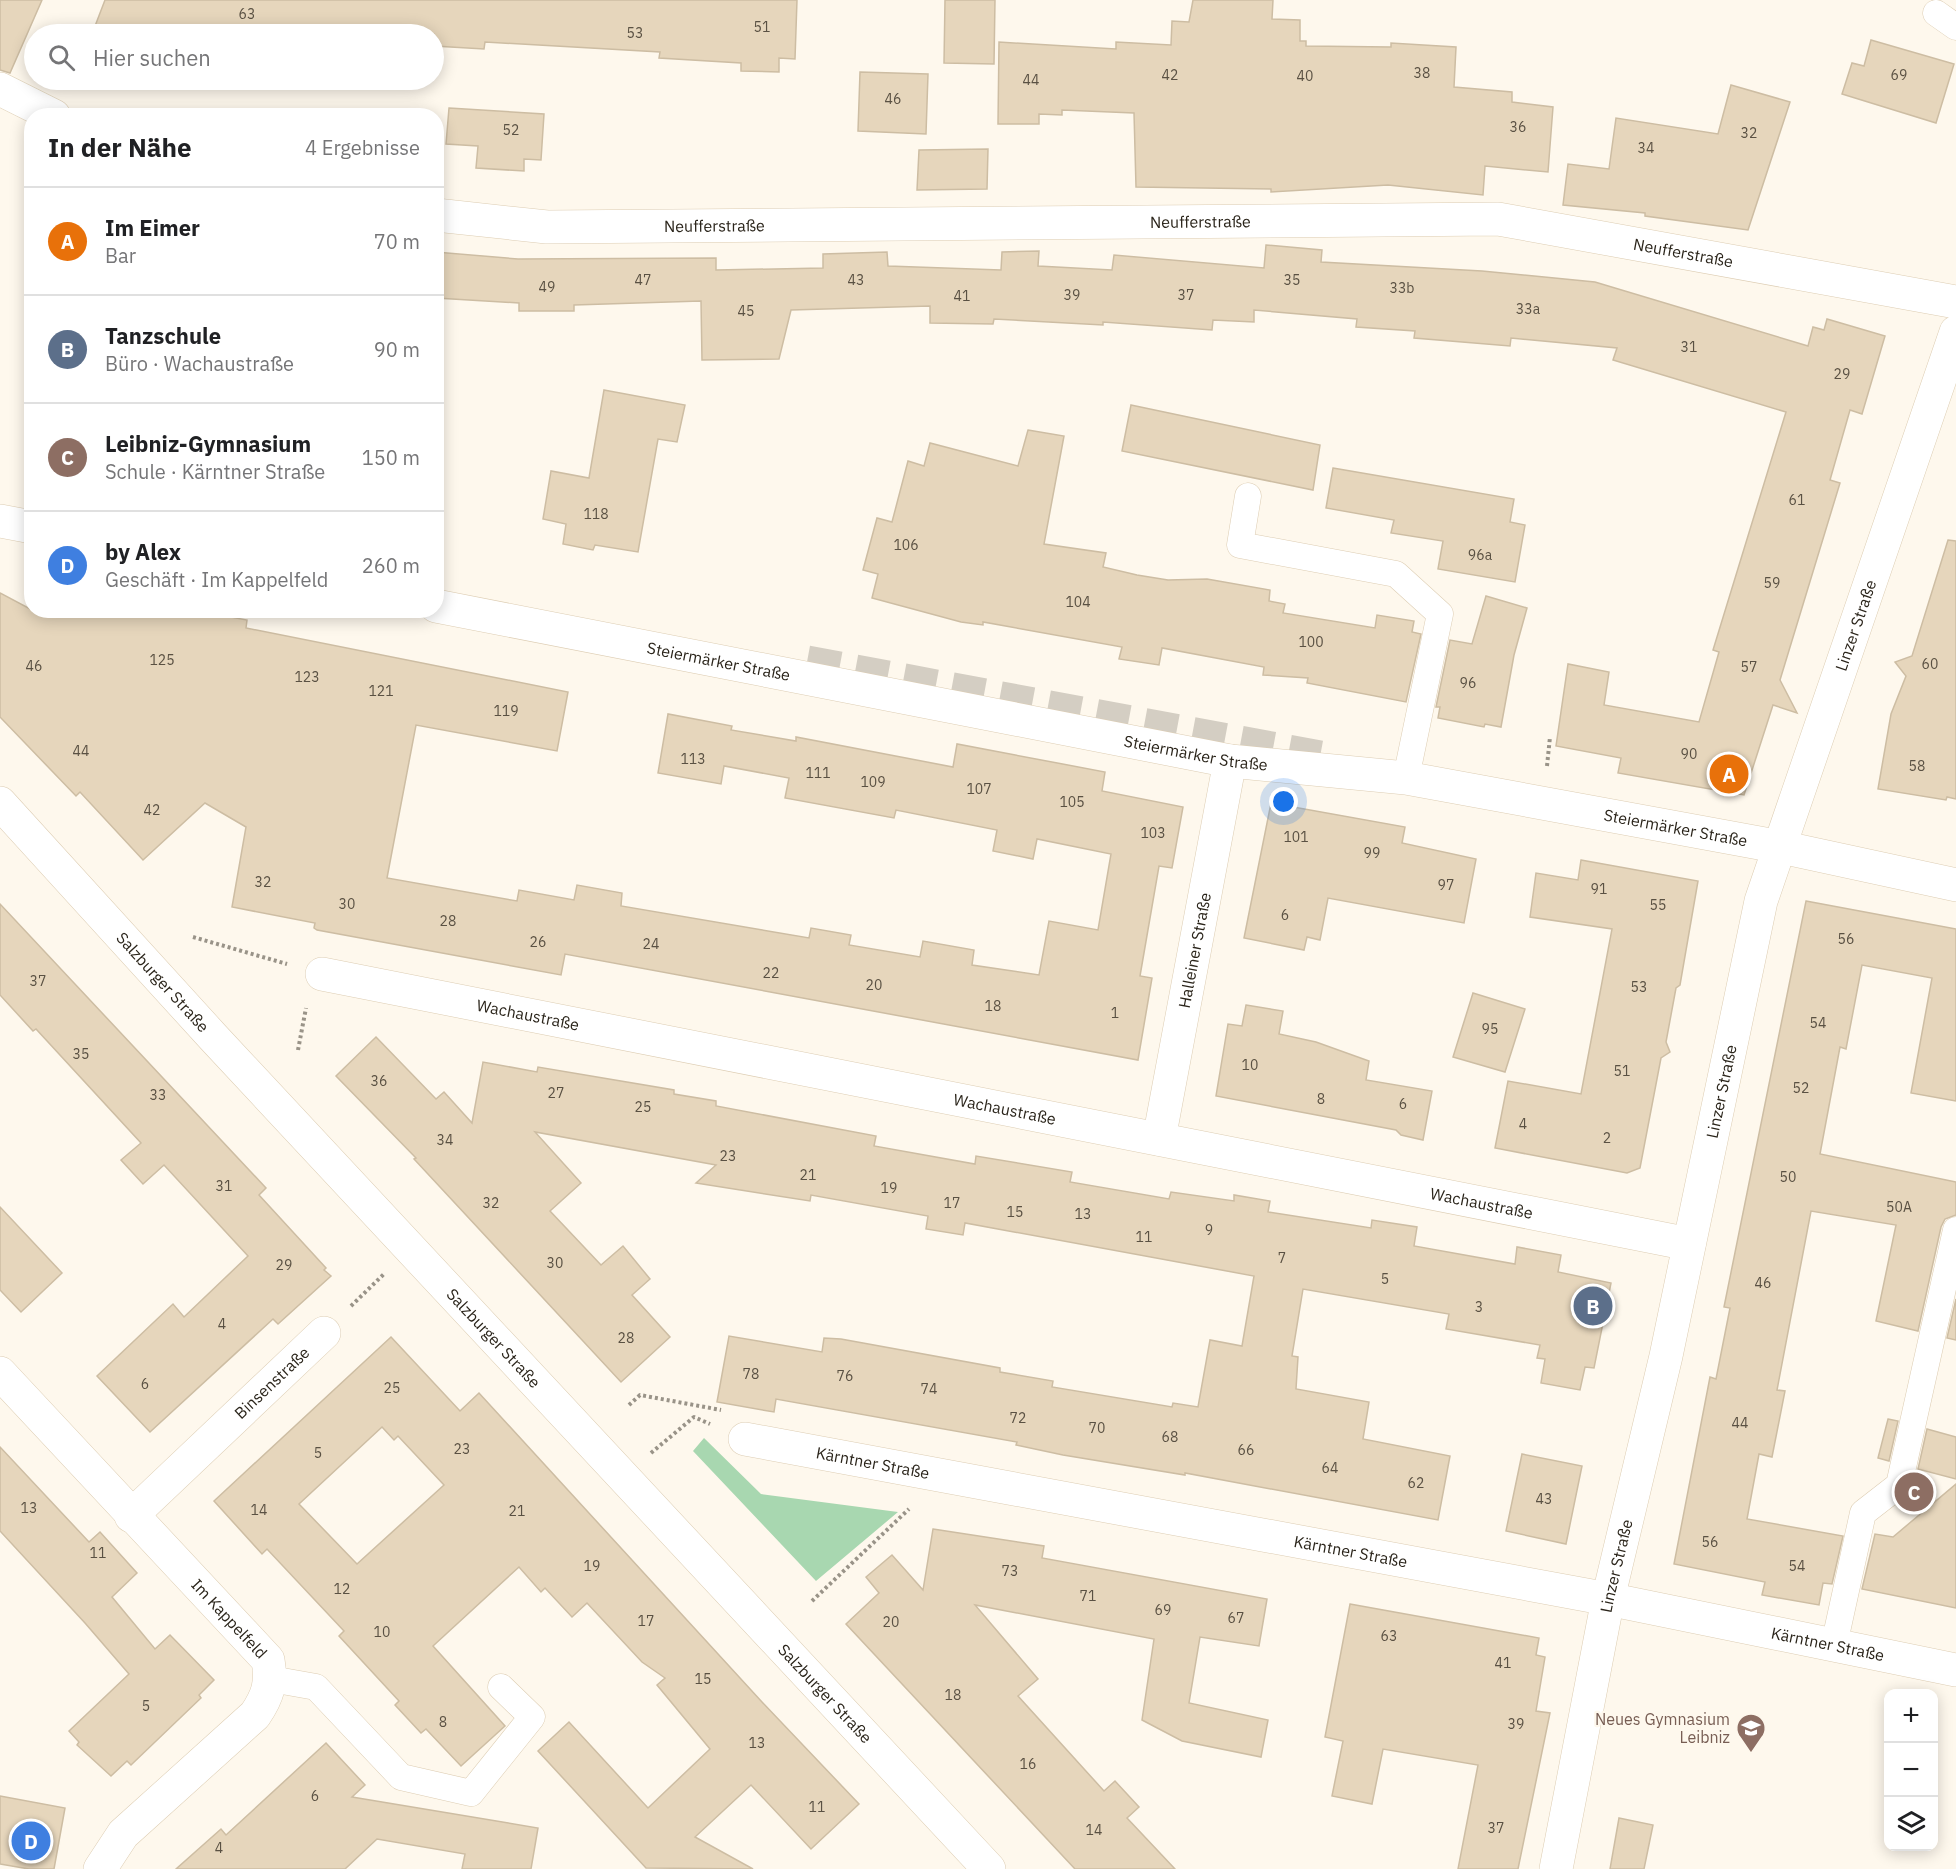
<!DOCTYPE html>
<html lang="de">
<meta charset="utf-8">
<style>
:root{--surface:#fff;--page:#f6f6f6;--text:#202124;--muted:#757577;--line:#e0e0e0;--accent:#7c3aed}
body{margin:0;font-family:"IBM Plex Sans",sans-serif;background:var(--page);color:var(--text)}
.controls{position:absolute;right:18px;bottom:18px;display:grid;overflow:hidden;border-radius:12px;box-shadow:0 3px 15px #0003}
.controls button{width:54px;height:54px;display:grid;place-items:center;padding:0;border:0;border-bottom:2px solid var(--line);background:var(--surface);color:var(--text);font:30px sans-serif}
.you{position:absolute;left:1284px;top:802px;width:21px;height:21px;margin:-15px;border:4px solid #fff;border-radius:50%;background:#1a73e8;box-shadow:0 0 0 9px #1a73e833}
.badge{display:grid;place-items:center;width:39px;height:39px;border-radius:50%;background:var(--accent);color:#fff;font-size:20px;font-weight:700}
.pin{position:absolute;translate:-50% -50%;border:3px solid #fff;box-shadow:0 2px 6px #0006}
.list{margin:0;padding:0;list-style:none}
h2{display:flex;justify-content:space-between;align-items:center;height:78px;margin:0;padding:0 24px;font-size:26px}
h2 small{font-size:20px;font-weight:400;color:var(--muted)}
.list li{display:grid;grid-template-columns:39px 1fr auto;gap:18px;align-items:center;box-sizing:border-box;height:108px;padding:0 24px;border-top:2px solid var(--line)}
.list b{display:block;font-size:22px;white-space:nowrap}
.list p{margin:0;font-size:20px;white-space:nowrap;color:var(--muted)}
.list em{font-size:20px;font-style:normal;color:var(--muted)}
.icon{flex:none;width:33px;height:33px;fill:none;stroke:currentColor;stroke-width:2;stroke-linecap:round;stroke-linejoin:round}
.map{position:relative;flex:none;width:1956px;height:1869px;overflow:hidden}
.search{position:absolute;background:var(--surface);box-shadow:0 3px 15px #0003;left:24px;top:24px;width:420px;height:66px;display:flex;align-items:center;gap:15px;box-sizing:border-box;padding:0 21px;border-radius:33px;color:var(--muted);font-size:22px}
.panel{position:absolute;background:var(--surface);box-shadow:0 3px 15px #0003;left:24px;top:108px;width:420px;height:510px;border-radius:24px}
.map>svg:first-child{display:block}
.green{fill:#a8d7b0}
.building{fill:#e6d6bc;stroke:#cdbda3;stroke-width:1.5;fill-rule:evenodd}
.lines{fill:none;stroke-linecap:round;stroke-linejoin:round}
.primary-tunnel{stroke:#d4cec3;stroke-width:33;stroke-dasharray:33 16;stroke-linecap:butt}
.service-casing{stroke:#ddcdb3;stroke-width:27}
.minor-casing{stroke:#ddcdb3;stroke-width:34}
.path{stroke:#999388;stroke-width:4;stroke-dasharray:3 3;stroke-linecap:butt}
.service{stroke:#fff;stroke-width:26}
.minor{stroke:#fff;stroke-width:33}
.labels{text-anchor:middle;stroke-width:4.5;stroke-linejoin:round;paint-order:stroke}
.number-label{font-size:14px;fill:#5a5143}
.street-label{font-size:16px;fill:#2b251b;stroke:#fef8ed}
.education-label{font-size:16px;fill:#785e54;stroke:#fef8ed;text-anchor:end}
</style>
<div class="map">
<svg width="1956" height="1869" viewBox="0 0 1956 1869">
<rect width="100%" height="100%" fill="#fef8ed"/>
<path class="green" d="M704,1438L761,1494L898,1512L816,1581L693,1451Z"/>
<g class="building">
<path d="M0,0H42L10,73L0,70Z"/>
<path d="M105,0H797L795,59L779,58V72L741,71V63L659,58L660,52L485,42L484,49L434,46V34H92Z"/>
<path d="M945,0H995L994,64L944,63Z"/>
<path d="M1193,0H1273L1272,19L1300,20V41H1306V46L1391,47V43L1456,47L1454,87L1512,92V102L1553,107L1548,172L1485,166L1483,195L1388,185L1271,192V189L1136,187L1134,113L1062,110V115L1039,114V124H998L999,42L1116,49V42L1171,45L1172,21L1189,22Z"/>
<path d="M1871,40L1954,64L1936,123L1842,94L1852,63L1864,66Z"/>
<path d="M860,72L928,74L926,134L858,131Z"/>
<path d="M1731,85L1790,102L1748,230L1645,216V213L1563,205L1568,164L1609,169L1616,118L1718,134Z"/>
<path d="M449,108L544,114L541,160L524,159V171L476,168L478,146L446,144Z"/>
<path d="M988,149L987,189L917,190L919,150Z"/>
<path d="M1266,245L1322,250L1321,262L1482,271L1595,282L1808,346L1813,327L1824,330L1827,319L1885,336L1862,414L1850,410L1830,480L1840,483L1780,680L1797,713L1773,705L1744,795L1618,773L1621,758L1556,746L1568,664L1609,672L1604,705L1699,722L1719,652L1713,650L1786,412L1613,360L1617,348L1511,338L1510,346L1414,338L1415,331L1356,327L1357,319L1254,310V322L1213,320L1212,330L1103,322V325L994,319L993,324L930,323V306L791,310L779,359L702,360L701,301L574,305V311H519V303L436,298V252L518,259L716,258V270L823,268V254L887,252L888,266L1001,270L1002,252L1039,251L1038,266L1112,270L1114,255L1264,268Z"/>
<path d="M604,390L685,405L677,442L658,439L638,552L595,545L593,550L563,544L566,524L543,519L551,471L589,478Z"/>
<path d="M1131,405L1320,445L1313,490L1122,451Z"/>
<path d="M1028,430L1064,436L1044,544L1106,553L1103,567L1137,575L1168,580L1207,579L1270,590L1269,601L1285,604L1283,613L1375,628L1377,615L1414,621L1412,632L1421,634L1406,702L1307,683L1308,678L1263,675L1264,667L1162,648L1159,665L1119,659L1122,647L983,622V625L961,622L872,598L878,574L863,570L877,518L892,522L908,461L924,466L930,443L1018,466Z"/>
<path d="M1333,468L1514,499L1510,522L1525,525L1515,582L1438,569L1443,541L1391,533L1394,520L1326,508Z"/>
<path d="M1948,540L1956,541V799L1947,797L1946,800L1878,789L1891,714L1906,676L1895,662L1912,656Z"/>
<path d="M0,593L32,610H194L247,620L246,628L568,692L557,751L416,725L387,878L517,901L519,890L574,900L577,885L622,893L621,906L809,938L811,928L851,935L849,945L920,957L923,941L974,950L972,965L1039,975L1049,921L1098,930L1111,854L1037,839L1033,859L993,851L997,830L896,810L894,818L785,798L789,778L724,766L721,784L658,773L668,714L732,726L731,730L796,741V737L953,767L957,744L1105,772L1102,791L1183,807L1172,868L1159,866L1140,976L1152,978L1138,1060L565,954L561,975L317,930L314,928L315,923L232,907L246,827L205,803L143,860L80,792L76,796L0,717Z"/>
<path d="M1486,596L1527,608L1514,655L1501,727L1485,724L1484,727L1438,718L1440,707H1436L1450,640L1472,644Z"/>
<path d="M1271,803L1405,827L1402,843L1476,859L1464,923L1328,898L1320,940L1307,937L1304,950L1244,938Z"/>
<path d="M1581,860L1698,881L1680,985L1676,988L1666,1042L1670,1052L1661,1058L1640,1168L1627,1173L1495,1148L1508,1081L1581,1094L1612,929L1530,917L1536,873L1578,880Z"/>
<path d="M1806,901L1956,929V1101L1911,1093L1932,978L1862,965L1846,1049L1840,1047L1820,1154L1956,1182V1215L1945,1219L1941,1227L1918,1331L1876,1321L1896,1225L1811,1211L1777,1390L1785,1391L1772,1457L1759,1454L1747,1519L1843,1536L1832,1584L1823,1583L1819,1605L1762,1595L1765,1582L1674,1564L1710,1377L1716,1379L1730,1308L1724,1307Z"/>
<path d="M0,904L266,1188L259,1195L326,1268L324,1270L331,1276L278,1324L273,1319L150,1432L97,1376L173,1304L184,1317L248,1256L164,1165L143,1184L121,1160L141,1143L36,1029L33,1031L0,995Z"/>
<path d="M1473,993L1525,1009L1505,1072L1453,1057Z"/>
<path d="M1246,1005L1283,1011L1279,1034L1316,1042L1369,1061L1366,1080L1432,1091L1423,1140L1401,1135L1396,1130L1216,1096L1228,1024L1242,1026Z"/>
<path d="M376,1037L436,1099L444,1092L472,1123L483,1062L537,1072L538,1067L674,1090V1094L716,1101V1106L876,1136L874,1146L975,1164L976,1156L1072,1172L1070,1182L1169,1199L1171,1192L1234,1201V1195L1270,1201L1268,1212L1371,1228L1372,1220L1417,1227L1414,1246L1515,1264L1517,1247L1561,1255L1558,1272L1611,1283L1594,1368L1585,1367L1580,1390L1541,1383L1545,1359L1537,1358L1540,1345L1446,1329L1449,1314L1303,1289L1292,1356L1298,1357L1296,1389L1369,1402L1363,1439L1450,1456L1438,1520L1185,1473V1475L1063,1455L1016,1445L1017,1442L776,1399L774,1412L717,1402L729,1336L822,1352L824,1338L841,1339L1000,1368V1372L1053,1381L1052,1387L1172,1407L1173,1403L1198,1407L1210,1340L1242,1346L1254,1276L965,1223L963,1235L926,1229L928,1216L811,1195L810,1201L696,1183L716,1165L535,1132L581,1183L550,1211L601,1265L623,1246L650,1279L632,1295L670,1337L621,1382L414,1159L416,1158L336,1076Z"/>
<path d="M0,1207L62,1273L21,1312L0,1290Z"/>
<path d="M1956,1299V1340L1947,1338Z"/>
<path d="M391,1337L460,1411L479,1393L762,1702L859,1804L811,1849L751,1785L695,1837L753,1869L646,1868L538,1751L569,1722L648,1808L710,1749L657,1685L665,1678L642,1662L587,1603L572,1617L545,1588L541,1592L519,1567L433,1646L505,1726L461,1766L426,1729L421,1733L395,1705L399,1701L339,1636L344,1631L267,1549L262,1554L214,1501ZM382,1427L394,1440L398,1436L444,1485L357,1564L299,1504Z"/>
<path d="M1888,1419L1898,1421L1889,1461L1878,1458Z"/>
<path d="M1927,1429L1956,1437V1479L1918,1469Z"/>
<path d="M0,1447L89,1542L100,1532L137,1573L112,1597L155,1649L170,1635L214,1680L199,1695L201,1698L131,1765L127,1761L111,1776L77,1745L79,1742L69,1731L129,1674L85,1623L0,1531Z"/>
<path d="M1522,1454L1582,1466L1566,1544L1506,1531Z"/>
<path d="M1956,1484V1608L1862,1589L1875,1534L1893,1537Z"/>
<path d="M933,1529L1044,1546L1042,1558L1267,1599L1259,1646L1200,1637L1189,1703L1268,1720L1261,1757L1182,1741L1142,1720L1154,1639L975,1605L1038,1679L1018,1696L1104,1791L1115,1781L1139,1807L1127,1818L1175,1869H1075L846,1624L879,1593L866,1577L892,1555L923,1590Z"/>
<path d="M1350,1604L1539,1638L1536,1655L1545,1657L1536,1711L1550,1713L1518,1869H1458L1478,1765L1383,1749L1372,1804L1332,1796L1343,1741L1325,1737Z"/>
<path d="M326,1743L365,1785L352,1797L538,1828L531,1869H462L465,1854L377,1839L345,1869H176L221,1829L226,1835Z"/>
<path d="M0,1796L65,1808L54,1869H29L0,1864Z"/>
<path d="M1619,1818L1653,1825L1644,1869H1610Z"/>
</g>
<g class="lines">
<path class="primary-tunnel" d="M807,662L1320,757"/>
<g class="service-casing">
<g id="service">
<path d="M1936,13L1956,27"/>
<path d="M1248,496L1240,545L1396,574L1440,614L1406,778"/>
<path d="M1834,1645L1863,1513L1899,1485L1956,1230"/>
<path d="M271,1679L316,1687L401,1777L471,1793L532,1717L501,1687"/>
</g>
</g>
<g class="minor-casing">
<g id="minor">
<path d="M0,89L54,116"/>
<path id="s1" d="M436,215L547,227L1498,219L1956,302"/>
<path d="M0,521L32,527"/>
<path id="s2" d="M436,606L1230,761L1406,778L1781,847L1956,885"/>
<path id="s3" d="M0,803L213,1037L989,1869"/>
<path id="s4" d="M322,974L1689,1244"/>
<path id="s5" d="M1159,1139L1230,761"/>
<path id="s6" d="M0,1373L268,1660C272,1683 268,1696 255,1715L123,1834L100,1869"/>
<path id="s7" d="M745,1439L1608,1599L1956,1670"/>
<path id="s8" d="M131,1516L324,1333"/>
<path id="s9" d="M1556,1869L1608,1599L1666,1356L1761,901L1956,332"/>
</g>
</g>
<g class="path">
<path d="M1547,766L1550,737"/>
<path d="M193,937L287,964"/>
<path d="M298,1050L306,1008"/>
<path d="M351,1306L384,1274"/>
<path d="M629,1405L640,1395L721,1410"/>
<path d="M651,1453L694,1417L710,1424"/>
<path d="M812,1601L909,1509"/>
</g>
<use href="#service" class="service"/>
<use href="#minor" class="minor"/>
</g>
<defs>
<g id="school-pin" transform="scale(1.5)"><path d="M0 17L-7.5 6A9.5 9.5 0 1 1 7.5 6Z" fill="#8d6e63" stroke="#fef8ed"/><path d="M0-5L7-2L0 1L-7-2ZM-4 1L0 2.5L4 1V4Q0 6-4 4Z" fill="#fff"/></g>
</defs>
<g fill-rule="evenodd">
<use href="#school-pin" x="1751" y="1728"/>
</g>
<g class="labels">
<g class="number-label">
<text x="247" y="19">63</text>
<text x="762" y="32">51</text>
<text x="635" y="38">53</text>
<text x="1422" y="78">38</text>
<text x="1170" y="80">42</text>
<text x="1899" y="80">69</text>
<text x="1305" y="81">40</text>
<text x="1031" y="85">44</text>
<text x="893" y="104">46</text>
<text x="1518" y="132">36</text>
<text x="511" y="135">52</text>
<text x="1749" y="138">32</text>
<text x="1646" y="153">34</text>
<text x="643" y="285">47</text>
<text x="856" y="285">43</text>
<text x="1292" y="285">35</text>
<text x="547" y="292">49</text>
<text x="1402" y="293">33b</text>
<text x="1072" y="300">39</text>
<text x="1186" y="300">37</text>
<text x="962" y="301">41</text>
<text x="1528" y="314">33a</text>
<text x="746" y="316">45</text>
<text x="1689" y="352">31</text>
<text x="1842" y="379">29</text>
<text x="1797" y="505">61</text>
<text x="596" y="519">118</text>
<text x="906" y="550">106</text>
<text x="1480" y="560">96a</text>
<text x="1772" y="588">59</text>
<text x="1078" y="607">104</text>
<text x="1311" y="647">100</text>
<text x="162" y="665">125</text>
<text x="1930" y="669">60</text>
<text x="34" y="671">46</text>
<text x="1749" y="672">57</text>
<text x="307" y="682">123</text>
<text x="1468" y="688">96</text>
<text x="381" y="696">121</text>
<text x="506" y="716">119</text>
<text x="81" y="756">44</text>
<text x="1689" y="759">90</text>
<text x="693" y="764">113</text>
<text x="1917" y="771">58</text>
<text x="818" y="778">111</text>
<text x="873" y="787">109</text>
<text x="979" y="794">107</text>
<text x="1072" y="807">105</text>
<text x="152" y="815">42</text>
<text x="1153" y="838">103</text>
<text x="1296" y="842">101</text>
<text x="1372" y="858">99</text>
<text x="263" y="887">32</text>
<text x="1446" y="890">97</text>
<text x="1599" y="894">91</text>
<text x="347" y="909">30</text>
<text x="1658" y="910">55</text>
<text x="1285" y="920">6</text>
<text x="448" y="926">28</text>
<text x="1846" y="944">56</text>
<text x="538" y="947">26</text>
<text x="651" y="949">24</text>
<text x="771" y="978">22</text>
<text x="38" y="986">37</text>
<text x="874" y="990">20</text>
<text x="1639" y="992">53</text>
<text x="993" y="1011">18</text>
<text x="1115" y="1018">1</text>
<text x="1818" y="1028">54</text>
<text x="1490" y="1034">95</text>
<text x="81" y="1059">35</text>
<text x="1250" y="1070">10</text>
<text x="1622" y="1076">51</text>
<text x="379" y="1086">36</text>
<text x="1801" y="1093">52</text>
<text x="556" y="1098">27</text>
<text x="158" y="1100">33</text>
<text x="1321" y="1104">8</text>
<text x="1403" y="1109">6</text>
<text x="643" y="1112">25</text>
<text x="1523" y="1129">4</text>
<text x="1607" y="1143">2</text>
<text x="445" y="1145">34</text>
<text x="728" y="1161">23</text>
<text x="808" y="1180">21</text>
<text x="1788" y="1182">50</text>
<text x="224" y="1191">31</text>
<text x="889" y="1193">19</text>
<text x="491" y="1208">32</text>
<text x="952" y="1208">17</text>
<text x="1899" y="1212">50A</text>
<text x="1015" y="1217">15</text>
<text x="1083" y="1219">13</text>
<text x="1209" y="1235">9</text>
<text x="1144" y="1242">11</text>
<text x="1282" y="1263">7</text>
<text x="555" y="1268">30</text>
<text x="284" y="1270">29</text>
<text x="1385" y="1284">5</text>
<text x="1763" y="1288">46</text>
<text x="1479" y="1312">3</text>
<text x="222" y="1329">4</text>
<text x="626" y="1343">28</text>
<text x="751" y="1379">78</text>
<text x="845" y="1381">76</text>
<text x="145" y="1389">6</text>
<text x="392" y="1393">25</text>
<text x="929" y="1394">74</text>
<text x="1018" y="1423">72</text>
<text x="1740" y="1428">44</text>
<text x="1097" y="1433">70</text>
<text x="1170" y="1442">68</text>
<text x="462" y="1454">23</text>
<text x="1246" y="1455">66</text>
<text x="318" y="1458">5</text>
<text x="1330" y="1473">64</text>
<text x="1416" y="1488">62</text>
<text x="1544" y="1504">43</text>
<text x="29" y="1513">13</text>
<text x="259" y="1515">14</text>
<text x="517" y="1516">21</text>
<text x="1710" y="1547">56</text>
<text x="98" y="1558">11</text>
<text x="592" y="1571">19</text>
<text x="1797" y="1571">54</text>
<text x="1010" y="1576">73</text>
<text x="342" y="1594">12</text>
<text x="1088" y="1601">71</text>
<text x="1163" y="1615">69</text>
<text x="1236" y="1623">67</text>
<text x="646" y="1626">17</text>
<text x="891" y="1627">20</text>
<text x="382" y="1637">10</text>
<text x="1389" y="1641">63</text>
<text x="1503" y="1668">41</text>
<text x="703" y="1684">15</text>
<text x="953" y="1700">18</text>
<text x="146" y="1711">5</text>
<text x="443" y="1727">8</text>
<text x="1516" y="1729">39</text>
<text x="757" y="1748">13</text>
<text x="1028" y="1769">16</text>
<text x="315" y="1801">6</text>
<text x="817" y="1812">11</text>
<text x="1496" y="1833">37</text>
<text x="1094" y="1835">14</text>
<text x="219" y="1853">4</text>
</g>
<g class="street-label">
<text dy="6" stroke="none"><textPath href="#s1" startOffset="765">Neufferstraße</textPath></text>
<text dy="6" stroke="none"><textPath href="#s1" startOffset="279">Neufferstraße</textPath></text>
<text dy="6" stroke="none"><textPath href="#s1" startOffset="1251">Neufferstraße</textPath></text>
<text dy="6" stroke="none"><textPath href="#s9" startOffset="1281">Linzer Straße</textPath></text>
<text dy="6" stroke="none"><textPath href="#s2" startOffset="288">Steiermärker Straße</textPath></text>
<text dy="6" stroke="none"><textPath href="#s2" startOffset="774">Steiermärker Straße</textPath></text>
<text dy="6" stroke="none"><textPath href="#s2" startOffset="1260">Steiermärker Straße</textPath></text>
<text dy="6" stroke="none"><textPath href="#s5" startOffset="192">Halleiner Straße</textPath></text>
<text dy="6" stroke="none"><textPath href="#s3" startOffset="242">Salzburger Straße</textPath></text>
<text dy="6" stroke="none"><textPath href="#s4" startOffset="210">Wachaustraße</textPath></text>
<text dy="6" stroke="none"><textPath href="#s9" startOffset="795">Linzer Straße</textPath></text>
<text dy="6" stroke="none"><textPath href="#s4" startOffset="696">Wachaustraße</textPath></text>
<text dy="6" stroke="none"><textPath href="#s4" startOffset="1182">Wachaustraße</textPath></text>
<text dy="6" stroke="none"><textPath href="#s3" startOffset="728">Salzburger Straße</textPath></text>
<text dy="6" stroke="none"><textPath href="#s8" startOffset="194">Binsenstraße</textPath></text>
<text dy="6" stroke="none"><textPath href="#s7" startOffset="130">Kärntner Straße</textPath></text>
<text dy="6" stroke="none"><textPath href="#s7" startOffset="616">Kärntner Straße</textPath></text>
<text dy="6" stroke="none"><textPath href="#s9" startOffset="309">Linzer Straße</textPath></text>
<text dy="6" stroke="none"><textPath href="#s6" startOffset="336">Im Kappelfeld</textPath></text>
<text dy="6" stroke="none"><textPath href="#s7" startOffset="1102">Kärntner Straße</textPath></text>
<text dy="6" stroke="none"><textPath href="#s3" startOffset="1214">Salzburger Straße</textPath></text>
</g>
<g class="education-label">
<text x="1730" y="1725">Neues Gymnasium<tspan x="1730" dy="18">Leibniz</tspan></text>
</g>
</g>
</svg>
<div class="controls">
<button>+</button>
<button>−</button>
<button><svg class="icon" aria-label="layers" viewBox="0 0 24 24"><path d="M12 4l9 5-9 5-9-5zM3 14l9 5 9-5"/></svg></button>
</div>
<div class="you"></div>
<div class="pin badge" style="left:1729px;top:774px;background:#e8710a">A</div>
<div class="pin badge" style="left:1593px;top:1306px;background:#5c6f8a">B</div>
<div class="pin badge" style="left:1914px;top:1492px;background:#8d6e63">C</div>
<div class="pin badge" style="left:31px;top:1841px;background:#3f7fe0">D</div>
<div class="search"><svg class="icon" aria-label="search" viewBox="0 0 24 24"><circle cx="10" cy="10" r="6"/><path d="M15 15l6 6"/></svg>Hier suchen</div>
<section class="panel">
<h2>In der Nähe<small>4 Ergebnisse</small></h2>
<ul class="list">
<li><span class="badge" style="background:#e8710a">A</span><div><b>Im Eimer</b><p>Bar</p></div><em>70 m</em></li>
<li><span class="badge" style="background:#5c6f8a">B</span><div><b>Tanzschule</b><p>Büro · Wachaustraße</p></div><em>90 m</em></li>
<li><span class="badge" style="background:#8d6e63">C</span><div><b>Leibniz-Gymnasium</b><p>Schule · Kärntner Straße</p></div><em>150 m</em></li>
<li><span class="badge" style="background:#3f7fe0">D</span><div><b>by Alex</b><p>Geschäft · Im Kappelfeld</p></div><em>260 m</em></li>
</ul>
</section>
</div>
